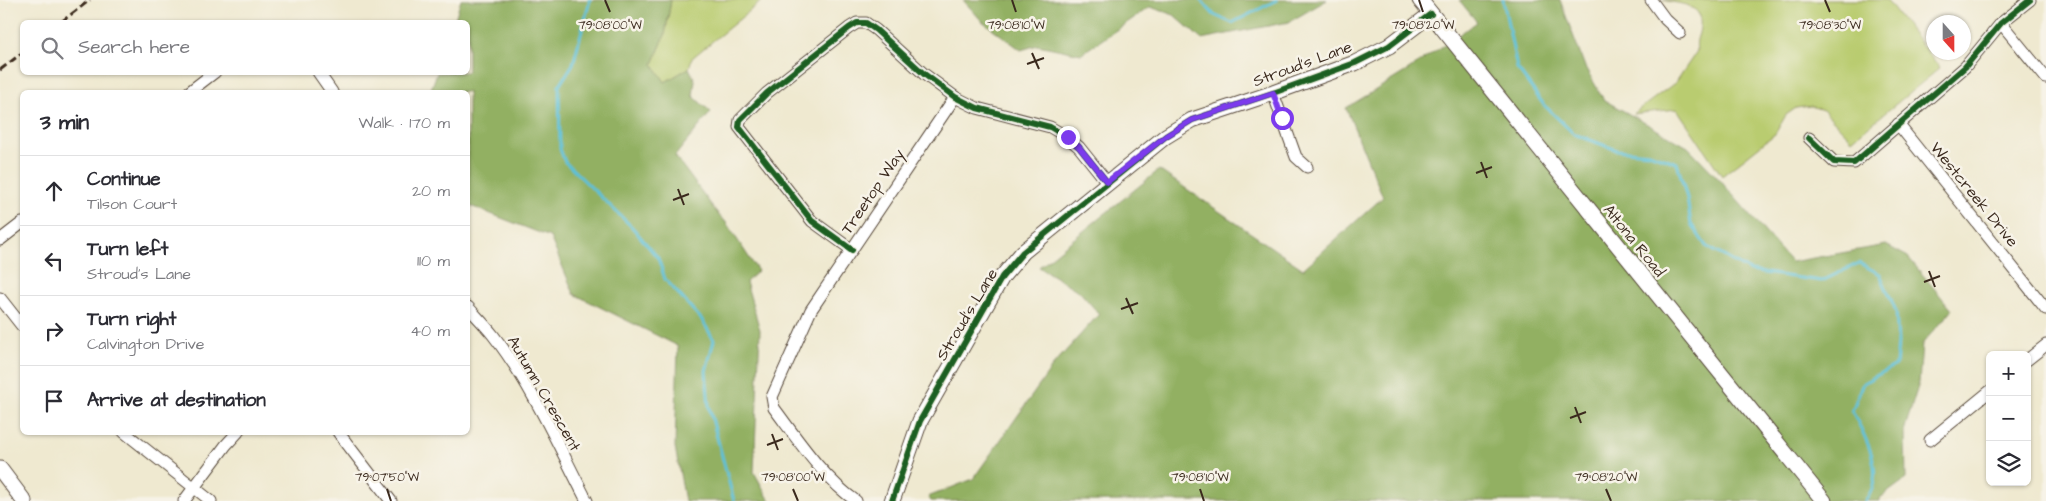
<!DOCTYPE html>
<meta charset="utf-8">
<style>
:root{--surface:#fff;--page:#f2f2f3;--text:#2b2b33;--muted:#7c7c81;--line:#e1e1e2}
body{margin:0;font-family:"Architects Daughter",sans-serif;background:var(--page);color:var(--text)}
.controls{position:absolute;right:15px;bottom:15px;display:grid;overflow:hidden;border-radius:8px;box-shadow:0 1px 4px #0004}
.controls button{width:45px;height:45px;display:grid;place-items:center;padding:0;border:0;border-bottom:1px solid var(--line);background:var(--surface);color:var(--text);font:25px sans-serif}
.compass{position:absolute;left:1926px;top:15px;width:45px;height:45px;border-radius:50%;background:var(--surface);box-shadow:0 1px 4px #0004;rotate:159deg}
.stop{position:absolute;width:15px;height:15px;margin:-11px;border:4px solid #7c3aed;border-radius:50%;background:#fff}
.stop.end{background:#7c3aed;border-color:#fff;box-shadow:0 1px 5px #0008}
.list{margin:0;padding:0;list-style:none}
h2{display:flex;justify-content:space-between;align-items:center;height:65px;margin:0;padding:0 20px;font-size:21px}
h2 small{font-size:16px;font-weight:400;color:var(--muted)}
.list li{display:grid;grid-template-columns:32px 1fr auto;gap:15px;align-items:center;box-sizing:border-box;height:70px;padding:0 20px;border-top:1px solid var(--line)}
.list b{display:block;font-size:19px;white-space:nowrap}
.list p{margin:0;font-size:16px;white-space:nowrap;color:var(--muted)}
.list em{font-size:16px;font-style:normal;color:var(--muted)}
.icon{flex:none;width:28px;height:28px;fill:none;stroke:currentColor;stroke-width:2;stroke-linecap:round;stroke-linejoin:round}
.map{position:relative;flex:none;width:2046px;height:501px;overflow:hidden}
.search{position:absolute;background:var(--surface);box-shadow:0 1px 4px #0004;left:20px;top:20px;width:450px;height:55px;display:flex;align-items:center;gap:12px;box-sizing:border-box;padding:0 18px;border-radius:8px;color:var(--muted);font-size:19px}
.panel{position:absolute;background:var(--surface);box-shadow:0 1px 4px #0004;left:20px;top:90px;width:450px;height:345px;border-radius:8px}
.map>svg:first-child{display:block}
.green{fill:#b9cc6f;stroke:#7a7b46}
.forest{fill:#92b062;stroke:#666d40}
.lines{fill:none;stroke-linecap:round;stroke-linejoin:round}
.stream{stroke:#5cc1d9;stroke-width:3}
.street-casing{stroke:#564739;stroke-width:13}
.secondary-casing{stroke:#564739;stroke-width:17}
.street{stroke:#fff;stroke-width:11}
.secondary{stroke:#fff;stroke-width:15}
.rail{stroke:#3b2a1e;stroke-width:3;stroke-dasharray:8 4;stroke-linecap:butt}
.cycleway-casing{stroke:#f7f3e8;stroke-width:9}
.cycleway{stroke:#1b5e20;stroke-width:6}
.route{stroke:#7c3aed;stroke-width:6}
.ticks{fill:none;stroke:#3b2a1e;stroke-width:2}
.labels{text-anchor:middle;stroke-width:5;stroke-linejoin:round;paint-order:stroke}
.street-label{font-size:16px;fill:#3b2a1e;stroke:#f7f3e8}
.ticks-label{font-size:12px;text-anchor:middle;fill:#3b2a1e;stroke:#f7f3e8;stroke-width:5;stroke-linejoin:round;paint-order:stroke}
</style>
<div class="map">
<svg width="2046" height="501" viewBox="0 0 2046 501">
<rect width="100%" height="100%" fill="#f7f3e8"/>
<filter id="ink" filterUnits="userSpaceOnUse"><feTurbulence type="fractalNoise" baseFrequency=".02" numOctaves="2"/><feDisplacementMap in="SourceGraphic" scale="10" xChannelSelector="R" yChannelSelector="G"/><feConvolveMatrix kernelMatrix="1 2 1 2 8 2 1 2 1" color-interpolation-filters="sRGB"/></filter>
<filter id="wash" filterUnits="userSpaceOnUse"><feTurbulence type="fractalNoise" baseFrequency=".0096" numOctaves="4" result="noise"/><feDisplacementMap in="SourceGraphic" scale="20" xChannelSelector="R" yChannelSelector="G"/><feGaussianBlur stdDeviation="1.12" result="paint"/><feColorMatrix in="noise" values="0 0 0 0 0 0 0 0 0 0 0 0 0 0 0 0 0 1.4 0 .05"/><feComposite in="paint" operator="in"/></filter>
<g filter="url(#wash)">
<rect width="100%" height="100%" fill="#efe9d0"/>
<g class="green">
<path d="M671,0H763L692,58L689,68L665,82L653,64L665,35Z"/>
<path d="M1663,0H1887L1940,68L1852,140L1823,110L1811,106L1796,108L1786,115L1775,134L1722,176L1677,109L1633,114L1676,82L1697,51C1695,38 1699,38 1700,27C1703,2 1680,5 1663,0Z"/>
</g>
<g class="forest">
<path d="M461,0H671L665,35L653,64L665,82L689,68L695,80L693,96L711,112L675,156L721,218L725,221L758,271L746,282L760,330L754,472L770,501H685L675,447L678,346L574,294L550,237L468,205V92H430L437,73L468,72V22H454Z"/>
<path d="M963,0H1327L1289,22L1201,39L1174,15L1150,7L1081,54L1038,45L1021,50L982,21Z"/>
<path d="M1459,0H1560L1585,67L1604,100L1688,147L1718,178L1791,262L1886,245L1908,257L1952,310L1922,344L1919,383L1905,428L1906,479L1880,498V501H931L928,497L973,479L1055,363L1099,314L1080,292L1039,267L1159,170L1303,269L1383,197L1346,108L1410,69L1477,22Z"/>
</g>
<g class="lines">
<g class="stream">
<path d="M590,0L573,64L559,86L560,149L565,162L632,227L658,258L665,279L702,320L714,340L706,371L709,407L734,501"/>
<path d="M1201,0L1214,15L1232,23L1277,0"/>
<path d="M1503,0L1517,68L1544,105L1574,134L1617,150L1649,153L1677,163L1687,198L1691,224L1706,246L1750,271L1822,281L1859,263L1880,274L1896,311L1898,343L1896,365L1863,383L1852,411C1866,438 1887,474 1865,501"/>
</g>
</g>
</g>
<g filter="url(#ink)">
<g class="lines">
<g class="street-casing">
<g id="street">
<path d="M1651,0L1665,19L1680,33"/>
<path d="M2001,23L2046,78"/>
<path d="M318,72L332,92"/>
<path d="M189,92L215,72"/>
<path d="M1273,93L1296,157L1307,167"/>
<path d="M1898,124L2046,309"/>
<path d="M1809,138L1834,162L1854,163L1965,67L2001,23L2030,0"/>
<path d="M0,240L22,223"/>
<path d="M852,250L812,221L739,127L740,120L767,93L849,28L857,23H866L876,30L924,74L955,97L977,108L1050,127L1067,137L1079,147L1107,182"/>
<path d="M0,298L22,326"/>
<path d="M468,307C476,316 485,325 493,335C532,385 558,445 587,501"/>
<path d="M2027,360L2046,345"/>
<path d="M124,432L211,501"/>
<path d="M338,432L391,501"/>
<path d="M1930,440L1990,391"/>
<path d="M184,501L226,445L238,432"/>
<path d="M856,501C823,478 798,440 774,408L772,397L811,310L955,97"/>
</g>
</g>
<g class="secondary-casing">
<g id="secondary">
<path d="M1420,0L1824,501"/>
<path d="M0,469L24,501"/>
<path d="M892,501L920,421L1002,277L1023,252L1166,136L1192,120L1273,93L1355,63L1389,46L1431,14"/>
</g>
</g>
<use href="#street" class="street"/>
<use href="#secondary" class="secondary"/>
<g class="rail">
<path d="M61,22L90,0"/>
<path d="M0,70L22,53"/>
</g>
<g class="cycleway-casing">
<g id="cycleway">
<path d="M1809,138L1834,162L1854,163L1965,67L2001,23L2030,0"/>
<path d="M852,250L812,221L739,127L740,120L767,93L849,28L857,23H866L876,30L924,74L955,97L977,108L1050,127L1067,137L1079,147L1107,182"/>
<path d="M892,501L920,421L1002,277L1023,252L1166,136L1192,120L1273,93L1355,63L1389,46L1431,14"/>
</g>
</g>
<use href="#cycleway" class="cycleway"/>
</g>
</g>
<g class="lines" filter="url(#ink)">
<path class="route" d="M1068,137L1079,147L1107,182L1166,136L1192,120L1273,93L1282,118"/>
</g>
<path class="ticks" d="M605,0L610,12M1012,0L1016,12M1419,0L1423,12M1825,0L1830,12M1032,53L1039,69M1027,64L1044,58M1481,162L1487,178M1476,173L1492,167M678,189L684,205M673,200L689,194M1929,271L1935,287M1924,282L1940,276M1126,298L1133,314M1121,309L1138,303M1575,407L1581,423M1570,418L1586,412M772,434L778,450M767,445L783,439M387,489L391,501M793,489L798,501M1200,489L1204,501M1606,489L1611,501"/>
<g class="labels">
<g class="street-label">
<text transform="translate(1302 63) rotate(-20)" y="6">Stroud's Lane</text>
<text transform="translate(872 191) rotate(-56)" y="6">Treetop Way</text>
<text transform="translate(1975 194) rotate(51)" y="6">Westcreek Drive</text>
<text transform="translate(1635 240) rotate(51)" y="6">Altona Road</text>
<text transform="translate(966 314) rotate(-59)" y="6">Stroud's Lane</text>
<text transform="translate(545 393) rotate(60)" y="6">Autumn Crescent</text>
</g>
</g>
<g class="ticks-label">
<text x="610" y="29">79°08'00"W</text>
<text x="1016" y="29">79°08'10"W</text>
<text x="1423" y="29">79°08'20"W</text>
<text x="1830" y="29">79°08'30"W</text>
<text x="387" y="481">79°07'50"W</text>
<text x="793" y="481">79°08'00"W</text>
<text x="1200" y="481">79°08'10"W</text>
<text x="1606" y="481">79°08'20"W</text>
</g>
</svg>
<div class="controls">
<button>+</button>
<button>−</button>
<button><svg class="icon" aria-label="layers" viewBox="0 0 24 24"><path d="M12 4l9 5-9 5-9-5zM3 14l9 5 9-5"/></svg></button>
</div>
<svg class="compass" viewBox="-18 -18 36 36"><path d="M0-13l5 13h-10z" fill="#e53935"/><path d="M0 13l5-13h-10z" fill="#7c7c81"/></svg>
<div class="stop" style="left:1282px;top:118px"></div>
<div class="stop end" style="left:1068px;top:137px"></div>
<div class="search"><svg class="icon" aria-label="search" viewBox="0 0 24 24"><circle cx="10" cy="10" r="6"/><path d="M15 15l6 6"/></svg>Search here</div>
<section class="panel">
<h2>3 min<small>Walk · 170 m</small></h2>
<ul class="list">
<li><svg class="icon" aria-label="ahead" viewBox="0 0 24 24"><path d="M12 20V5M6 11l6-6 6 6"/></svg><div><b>Continue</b><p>Tilson Court</p></div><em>20 m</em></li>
<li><svg class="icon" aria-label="left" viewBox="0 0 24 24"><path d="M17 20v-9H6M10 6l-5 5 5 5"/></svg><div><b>Turn left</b><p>Stroud's Lane</p></div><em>110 m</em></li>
<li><svg class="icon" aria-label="right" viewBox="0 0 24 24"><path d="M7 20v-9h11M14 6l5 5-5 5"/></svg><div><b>Turn right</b><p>Calvington Drive</p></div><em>40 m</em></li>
<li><svg class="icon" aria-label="arrive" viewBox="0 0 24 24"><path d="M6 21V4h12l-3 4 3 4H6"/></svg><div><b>Arrive at destination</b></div></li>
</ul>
</section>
</div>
